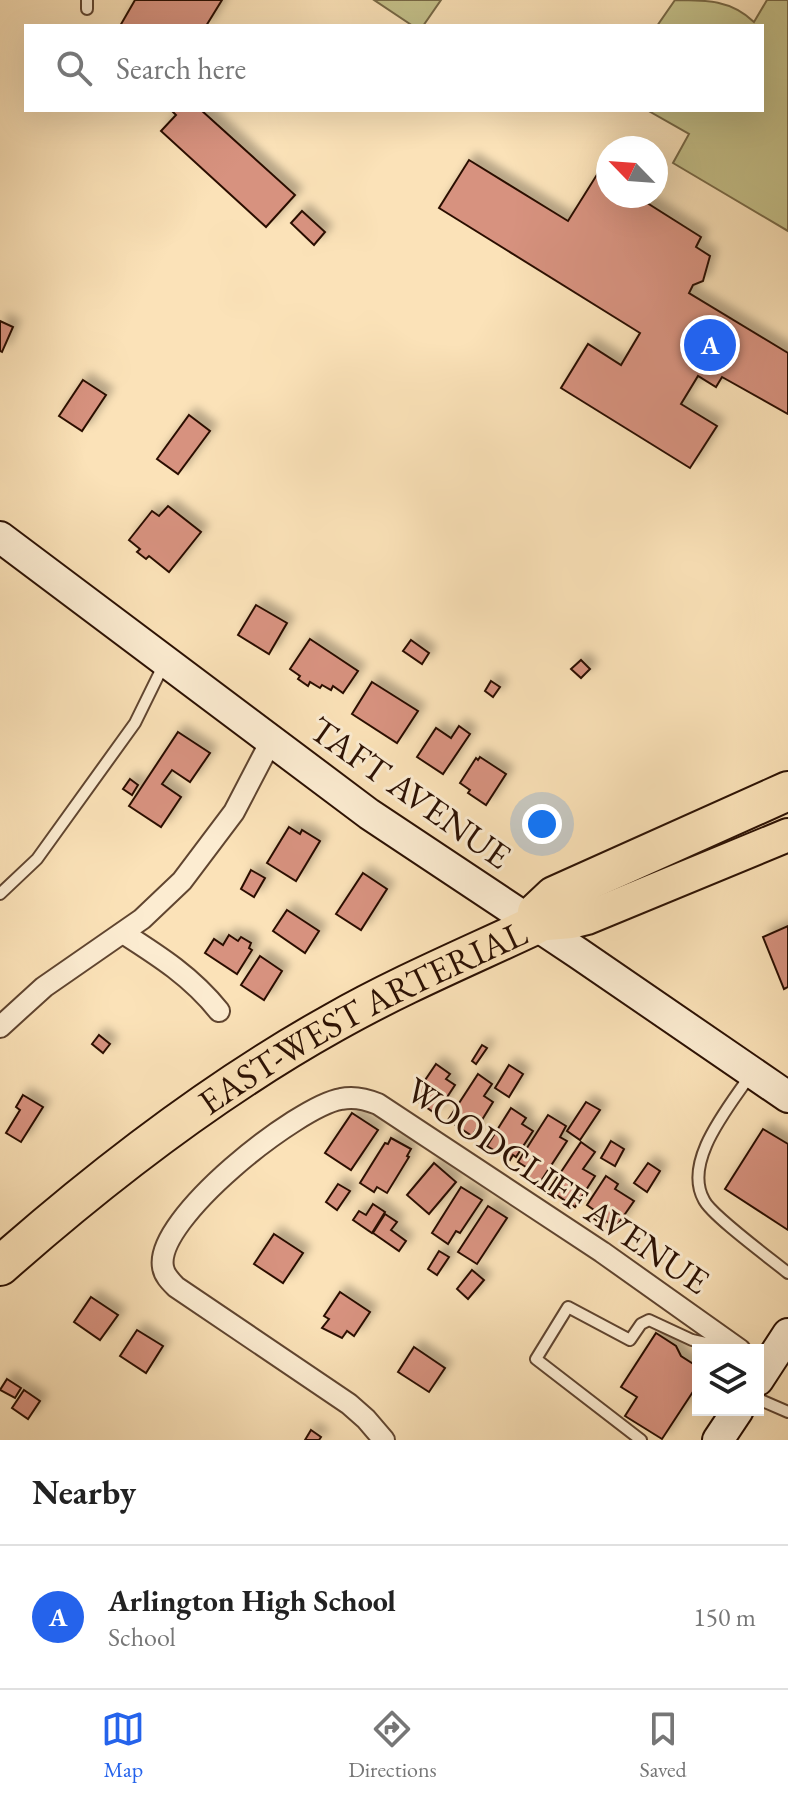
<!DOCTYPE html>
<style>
:root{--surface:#fff;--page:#f6f6f6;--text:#222;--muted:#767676;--line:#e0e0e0;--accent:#2563eb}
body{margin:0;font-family:"EB Garamond",serif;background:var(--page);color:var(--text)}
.controls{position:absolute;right:24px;bottom:24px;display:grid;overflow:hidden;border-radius:0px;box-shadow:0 8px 32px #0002}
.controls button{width:72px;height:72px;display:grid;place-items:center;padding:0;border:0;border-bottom:2px solid var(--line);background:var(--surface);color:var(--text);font:40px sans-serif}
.compass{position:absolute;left:596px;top:136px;width:72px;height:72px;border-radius:50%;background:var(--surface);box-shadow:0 8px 32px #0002;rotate:295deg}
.you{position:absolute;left:542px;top:824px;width:28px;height:28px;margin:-20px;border:6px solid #fff;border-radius:50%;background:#1a73e8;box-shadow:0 0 0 12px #1a73e833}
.badge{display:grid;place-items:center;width:52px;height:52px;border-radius:50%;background:var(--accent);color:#fff;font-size:26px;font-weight:700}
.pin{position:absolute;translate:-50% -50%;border:4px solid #fff;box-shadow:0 2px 8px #0006}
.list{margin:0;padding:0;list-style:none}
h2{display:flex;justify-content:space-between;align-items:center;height:104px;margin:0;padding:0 32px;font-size:34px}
h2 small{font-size:26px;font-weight:400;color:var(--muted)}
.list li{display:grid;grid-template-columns:52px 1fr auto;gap:24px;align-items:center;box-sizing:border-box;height:144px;padding:0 32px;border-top:2px solid var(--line)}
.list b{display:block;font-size:30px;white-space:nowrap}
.list p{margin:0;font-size:26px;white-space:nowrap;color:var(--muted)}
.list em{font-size:26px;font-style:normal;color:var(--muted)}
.icon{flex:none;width:44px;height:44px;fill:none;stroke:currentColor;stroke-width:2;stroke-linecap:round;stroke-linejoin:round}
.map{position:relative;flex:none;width:788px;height:1440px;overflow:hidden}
.search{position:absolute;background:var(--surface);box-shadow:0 8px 32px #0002;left:24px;right:24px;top:24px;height:88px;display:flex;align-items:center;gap:20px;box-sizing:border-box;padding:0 28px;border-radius:0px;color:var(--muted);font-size:30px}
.sheet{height:248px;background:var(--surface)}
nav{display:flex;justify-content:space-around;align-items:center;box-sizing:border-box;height:112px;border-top:2px solid var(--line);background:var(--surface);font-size:22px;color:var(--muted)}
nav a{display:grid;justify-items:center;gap:4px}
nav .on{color:var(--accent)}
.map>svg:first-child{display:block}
.green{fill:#c5c18a;stroke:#786946;stroke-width:2}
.building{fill:#d7927f;stroke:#2c1103;stroke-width:2;filter:url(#shadow)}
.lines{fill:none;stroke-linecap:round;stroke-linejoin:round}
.lane-casing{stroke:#604530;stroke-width:14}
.street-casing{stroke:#604530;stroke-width:24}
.secondary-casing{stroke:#2c1103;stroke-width:34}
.primary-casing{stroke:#2c1103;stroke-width:36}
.highway-casing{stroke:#2c1103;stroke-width:42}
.lane{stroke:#fcecd1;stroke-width:10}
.street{stroke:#fcecd1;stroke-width:20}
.secondary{stroke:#fcecd1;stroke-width:30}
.primary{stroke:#fbe2b8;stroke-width:32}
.highway{stroke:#fbe2b8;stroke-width:38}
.labels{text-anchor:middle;stroke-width:6;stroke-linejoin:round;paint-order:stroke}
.street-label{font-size:36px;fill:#2c1103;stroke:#fcecd1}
</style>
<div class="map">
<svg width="788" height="1440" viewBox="0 0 788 1440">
<defs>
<filter id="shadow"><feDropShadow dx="7" dy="-7" stdDeviation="4" flood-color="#0004"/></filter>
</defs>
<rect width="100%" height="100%" fill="#fbe2b8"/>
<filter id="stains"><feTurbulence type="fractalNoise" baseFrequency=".0025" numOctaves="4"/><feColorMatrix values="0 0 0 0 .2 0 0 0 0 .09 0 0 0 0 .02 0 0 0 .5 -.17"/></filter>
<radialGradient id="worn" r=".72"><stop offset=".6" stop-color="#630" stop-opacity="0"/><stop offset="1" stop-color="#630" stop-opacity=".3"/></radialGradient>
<g class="green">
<path d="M374,0H441L423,26H413Z"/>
<path d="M675,0C707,0 731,0 754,22L767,0H788V231L673,163L689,134L647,110H762V26H657Z"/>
</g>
<g class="building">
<path d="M135,0H222L206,26H120Z"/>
<path d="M171,110H201L295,195L266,227L161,131L176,115Z"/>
<path d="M469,160L568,221L598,173L608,179V196H636L701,237L696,247L710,256L703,281L693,285L689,293L788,353V414L722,377L716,387L698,376L681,404L717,426L690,468L561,388L588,344L621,365L640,333L439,208Z"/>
<path d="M302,211L325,232L314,245L291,223Z"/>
<path d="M0,321L13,327L2,352L0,351Z"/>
<path d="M83,380L106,395L82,431L59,416Z"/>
<path d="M189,415L210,431L178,474L157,459Z"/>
<path d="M168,506L201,532L169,572L149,556L146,559L137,552L140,549L129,540L152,511L159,516Z"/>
<path d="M256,605L287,623L269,654L238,635Z"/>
<path d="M310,639L358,671L343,693L333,686L331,690L322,685L320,688L310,682L308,686L298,679L300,676L290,669Z"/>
<path d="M411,640L429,653L422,664L403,651Z"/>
<path d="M581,660L590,669L581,678L571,669Z"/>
<path d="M491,681L500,687L493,697L485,691Z"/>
<path d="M372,682L418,711L397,743L352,714Z"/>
<path d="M459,726L470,734L443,774L417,757L436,728L451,738Z"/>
<path d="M178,732L210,753L190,782L172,770L162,784L181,797L161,827L129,806Z"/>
<path d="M480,757L506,774L486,805L468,793L470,790L460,783L476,758L478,760Z"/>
<path d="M130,779L138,785L132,795L123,789Z"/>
<path d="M289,827L300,834L302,830L320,841L296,881L267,863Z"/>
<path d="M251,870L265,878L254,897L241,889Z"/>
<path d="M363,873L387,889L361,930L336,914Z"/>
<path d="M287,910L319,931L305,953L273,931Z"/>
<path d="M788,926V987L784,989L763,937Z"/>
<path d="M229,935L238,941L241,937L251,943L249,948L252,950L237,974L205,953L214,939L223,945Z"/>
<path d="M260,956L282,971L264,1000L241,985Z"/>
<path d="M99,1035L110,1044L103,1053L92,1044Z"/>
<path d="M482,1045L487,1048L476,1064L472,1061Z"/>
<path d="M436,1064L450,1074L446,1079L455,1085L436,1114L413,1098Z"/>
<path d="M509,1065L523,1074L509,1097L495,1088Z"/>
<path d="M478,1074L492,1084L484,1096L493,1102L472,1136L448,1120Z"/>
<path d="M23,1095L43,1107L21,1142L6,1133L20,1110L16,1107Z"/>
<path d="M586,1102L600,1110L580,1140L567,1131Z"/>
<path d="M511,1108L526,1118L522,1124L533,1131L516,1157L513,1155L510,1160L487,1146Z"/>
<path d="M352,1113L378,1130L351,1170L325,1153Z"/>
<path d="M548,1115L566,1126L560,1137L567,1141L539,1184L525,1175L529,1169L518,1162Z"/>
<path d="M763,1129L788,1144V1230L725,1189Z"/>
<path d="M391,1138L411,1149L407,1156L409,1157L387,1193L377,1187L374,1192L360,1183L385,1143L388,1144Z"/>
<path d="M611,1141L624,1149L615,1166L601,1158Z"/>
<path d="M581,1142L595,1152L583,1169L595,1176L575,1207L549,1190Z"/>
<path d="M434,1163L456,1182L429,1214L407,1195Z"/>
<path d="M648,1163L660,1171L647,1192L634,1183Z"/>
<path d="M606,1176L618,1184L615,1189L634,1201L616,1227L606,1221L603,1225L590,1216L594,1210L587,1205Z"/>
<path d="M338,1184L350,1191L337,1210L326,1202Z"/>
<path d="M461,1187L482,1200L460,1233L456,1231L448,1244L432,1233Z"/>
<path d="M373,1204L385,1212L372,1233L353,1220L359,1211L366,1215Z"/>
<path d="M488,1206L507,1218L477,1264L458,1252Z"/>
<path d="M385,1214L397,1222L391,1230L406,1241L399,1251L373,1233Z"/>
<path d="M274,1234L303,1253L283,1283L254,1264Z"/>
<path d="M439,1251L449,1257L437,1275L428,1269Z"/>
<path d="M472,1270L484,1280L468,1299L457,1289Z"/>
<path d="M340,1292L370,1312L354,1336L347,1331L342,1338L322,1328L329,1319L324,1316Z"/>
<path d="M91,1297L118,1315L100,1340L74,1322Z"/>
<path d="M137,1330L163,1346L146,1373L120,1356Z"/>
<path d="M656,1333L676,1346L681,1356L698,1367V1384L662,1439L625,1416L637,1397L621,1387Z"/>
<path d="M414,1347L445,1368L429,1392L398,1372Z"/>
<path d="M7,1379L21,1388L15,1398L0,1390Z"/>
<path d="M24,1390L40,1401L28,1419L12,1408Z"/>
<path d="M311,1430L321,1437L319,1440H305Z"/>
</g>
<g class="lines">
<g class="lane-casing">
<g id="lane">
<path d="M87,0V9"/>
<path d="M0,894L37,859L135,723L165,662"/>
<path d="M751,1074C730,1106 682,1161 704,1200C711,1215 771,1259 788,1273"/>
<path d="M758,1399L788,1412"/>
<path d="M641,1440L536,1359L568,1307L630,1340L641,1324L649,1320L692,1340L710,1344L722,1337"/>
</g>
</g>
<g class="street-casing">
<g id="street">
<path d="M123,933C159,956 192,977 219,1011"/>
<path d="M0,1027L44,987L142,919L182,881L234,812L271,741"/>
<path d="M384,1440L366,1419L349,1404L176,1287C170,1281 164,1275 163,1267C154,1219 298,1106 341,1099C354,1096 366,1099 378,1104L602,1252L740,1350"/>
</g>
</g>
<g class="secondary-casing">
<g id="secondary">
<path d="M0,537L369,814L578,953L788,1097"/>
<path d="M758,1380L788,1334"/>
<path d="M718,1440L738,1410"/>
</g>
</g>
<g class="primary-casing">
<path id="primary" d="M535,925L571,922L587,918L788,835"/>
</g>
<g class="highway-casing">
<g id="highway">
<path id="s1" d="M0,1266C103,1175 213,1090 333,1023C398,986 467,957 535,925L537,912L554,896L788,791"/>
</g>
</g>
<use href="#lane" class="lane"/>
<use href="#street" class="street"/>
<use href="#secondary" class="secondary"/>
<use href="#primary" class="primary"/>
<use href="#highway" class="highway"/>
</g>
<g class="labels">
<g class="street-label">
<text transform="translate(411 792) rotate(35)" y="13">TAFT AVENUE</text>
<text dy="13" stroke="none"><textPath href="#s1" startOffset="442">EAST-WEST ARTERIAL</textPath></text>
<text transform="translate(558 1185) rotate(34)" y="13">WOODCLIFF AVENUE</text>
</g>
</g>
<rect width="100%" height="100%" filter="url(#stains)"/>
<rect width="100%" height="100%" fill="url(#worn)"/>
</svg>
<div class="controls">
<button><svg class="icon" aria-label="layers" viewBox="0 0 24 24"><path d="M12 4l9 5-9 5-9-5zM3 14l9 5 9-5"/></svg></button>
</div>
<svg class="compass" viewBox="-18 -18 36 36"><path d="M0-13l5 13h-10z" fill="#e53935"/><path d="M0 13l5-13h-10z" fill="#767676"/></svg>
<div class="you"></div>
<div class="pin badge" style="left:710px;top:345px">A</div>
<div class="search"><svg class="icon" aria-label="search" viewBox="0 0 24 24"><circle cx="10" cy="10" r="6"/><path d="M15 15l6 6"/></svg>Search here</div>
</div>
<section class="sheet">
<h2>Nearby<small></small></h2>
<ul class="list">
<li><span class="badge">A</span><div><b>Arlington High School</b><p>School</p></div><em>150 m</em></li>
</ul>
</section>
<nav>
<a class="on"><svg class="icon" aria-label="map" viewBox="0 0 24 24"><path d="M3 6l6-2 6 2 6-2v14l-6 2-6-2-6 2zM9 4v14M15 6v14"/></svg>Map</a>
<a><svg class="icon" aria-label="directions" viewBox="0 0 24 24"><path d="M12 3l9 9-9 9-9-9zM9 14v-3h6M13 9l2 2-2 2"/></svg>Directions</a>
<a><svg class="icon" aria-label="saved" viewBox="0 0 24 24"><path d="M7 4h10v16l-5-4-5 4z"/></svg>Saved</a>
</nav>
